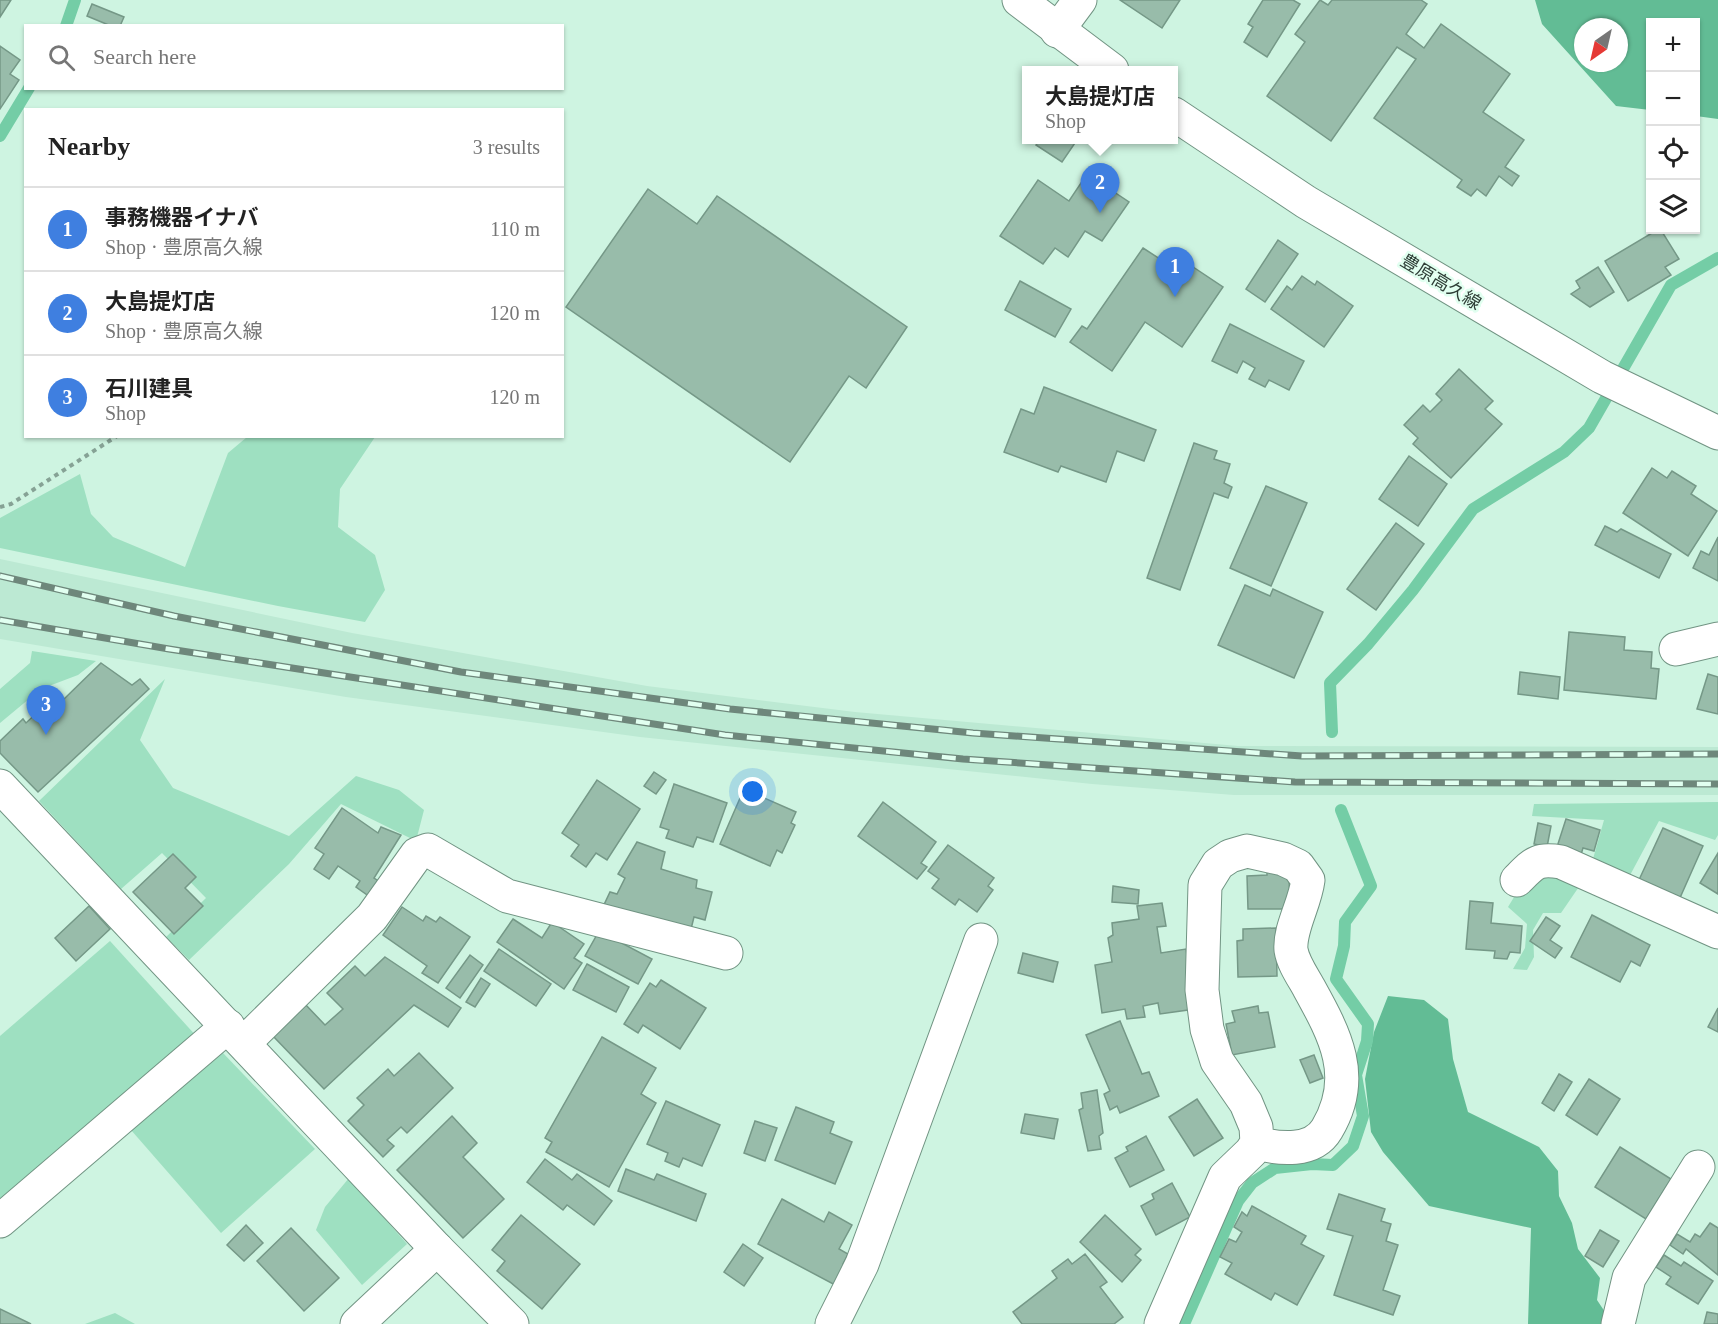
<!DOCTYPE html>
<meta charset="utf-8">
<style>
:root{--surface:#fff;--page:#f6f6f6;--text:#222;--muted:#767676;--line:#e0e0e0;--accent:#b45309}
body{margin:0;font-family:"Times New Roman","Noto Sans JP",serif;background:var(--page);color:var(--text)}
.controls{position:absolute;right:18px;top:18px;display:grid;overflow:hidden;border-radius:0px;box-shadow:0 2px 4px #0004}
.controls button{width:54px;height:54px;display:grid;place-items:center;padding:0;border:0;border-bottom:2px solid var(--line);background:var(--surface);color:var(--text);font:30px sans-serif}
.compass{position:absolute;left:1574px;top:18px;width:54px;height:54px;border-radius:50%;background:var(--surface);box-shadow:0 2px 4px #0004;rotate:214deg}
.you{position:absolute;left:753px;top:792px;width:21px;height:21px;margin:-15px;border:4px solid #fff;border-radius:50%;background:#1a73e8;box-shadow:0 0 0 9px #1a73e833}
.badge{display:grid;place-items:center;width:39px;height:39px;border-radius:50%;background:var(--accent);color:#fff;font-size:20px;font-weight:700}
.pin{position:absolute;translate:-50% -50px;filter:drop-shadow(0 2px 3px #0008)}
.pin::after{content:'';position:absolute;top:32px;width:21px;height:18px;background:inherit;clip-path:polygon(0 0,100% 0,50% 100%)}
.popup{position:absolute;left:1022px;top:66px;width:156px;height:78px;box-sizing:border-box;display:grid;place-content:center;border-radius:0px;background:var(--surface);filter:drop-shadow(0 2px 4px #0005);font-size:20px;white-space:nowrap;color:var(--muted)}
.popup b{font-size:22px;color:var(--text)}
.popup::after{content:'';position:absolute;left:50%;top:100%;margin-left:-12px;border:12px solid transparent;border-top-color:var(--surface)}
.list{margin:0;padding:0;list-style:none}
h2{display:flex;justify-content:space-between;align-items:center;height:78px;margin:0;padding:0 24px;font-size:26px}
h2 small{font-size:20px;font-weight:400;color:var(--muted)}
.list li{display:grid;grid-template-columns:39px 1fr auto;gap:18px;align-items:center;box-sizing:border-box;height:84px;padding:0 24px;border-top:2px solid var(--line)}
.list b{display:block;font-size:22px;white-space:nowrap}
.list p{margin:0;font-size:20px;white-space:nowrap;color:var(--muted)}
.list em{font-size:20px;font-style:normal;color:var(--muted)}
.icon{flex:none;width:33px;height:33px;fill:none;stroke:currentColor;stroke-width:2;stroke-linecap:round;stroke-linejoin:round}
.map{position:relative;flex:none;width:1718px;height:1324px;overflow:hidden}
.search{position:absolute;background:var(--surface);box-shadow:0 2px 4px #0004;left:24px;top:24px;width:540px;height:66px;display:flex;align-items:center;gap:15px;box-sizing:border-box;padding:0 21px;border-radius:0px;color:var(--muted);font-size:22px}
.panel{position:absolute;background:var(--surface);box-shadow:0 2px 4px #0004;left:24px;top:108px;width:540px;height:330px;border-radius:0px}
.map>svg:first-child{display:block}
.built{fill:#bce9d3}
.green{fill:#9ee0c1}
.forest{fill:#62bc95;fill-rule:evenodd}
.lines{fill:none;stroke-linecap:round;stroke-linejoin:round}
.stream{stroke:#74cda6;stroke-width:12}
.building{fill:#98bcaa;stroke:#759887;stroke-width:1.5}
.minor-casing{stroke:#719483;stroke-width:35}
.major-casing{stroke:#719483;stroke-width:35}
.path{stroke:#86a295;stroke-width:4;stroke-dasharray:4.5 4.5;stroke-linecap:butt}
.minor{stroke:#fff;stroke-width:33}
.major{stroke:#fff;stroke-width:33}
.rail-casing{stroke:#6e877b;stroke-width:7}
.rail{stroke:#e1fff0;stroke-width:4.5;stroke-dasharray:14;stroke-linecap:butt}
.labels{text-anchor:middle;stroke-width:5;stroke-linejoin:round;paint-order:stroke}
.street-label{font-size:18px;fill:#2e3d36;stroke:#e1fff0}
</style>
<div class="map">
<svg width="1718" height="1324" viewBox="0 0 1718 1324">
<rect width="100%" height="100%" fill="#cef4e1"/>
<path class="built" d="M0,559L352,633L647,686L855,712L1238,746L1718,747V795H1234L1092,784L640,737L346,697L0,639Z"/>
<g class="green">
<path d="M247,437H375L340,489L338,527L375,555L385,590L365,622L278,606L0,548V518L80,474L91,514L113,537L185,567L228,453Z"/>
<path d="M32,651L96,661L78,675L41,689L0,723V689L30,663Z"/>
<path d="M165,679L140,740L173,788L289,836L356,776L399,790L424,810L416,841L341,804L289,864L189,960L166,937L206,898L162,853L121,889L39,801Z"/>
<path d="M1718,802V835L1715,840L1659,821L1628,879L1591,866L1604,820L1532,816L1534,804Z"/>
<path d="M1542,867L1585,878L1561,913H1543L1533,930L1534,957L1527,970L1513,969L1525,948L1527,924L1508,907L1522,884Z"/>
<path d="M110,941L198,1038L0,1201V1036Z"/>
<path d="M223,1053L315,1149L221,1233L131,1130Z"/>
<path d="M349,1178L407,1244L362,1285L316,1230L325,1207Z"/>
<path d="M115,1313L135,1324H85Z"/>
</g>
<g class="forest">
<path d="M1535,0H1718V119L1696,116V22H1650V110L1616,106L1542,24ZM1583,27H1619V63H1583Z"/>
<path d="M1388,996L1424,1000L1448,1019L1453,1059L1468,1112L1539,1147L1558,1171L1559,1196L1572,1223L1578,1249L1600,1278L1597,1300L1613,1324H1528L1531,1228L1429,1206L1383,1152L1371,1132L1365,1079L1374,1032Z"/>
</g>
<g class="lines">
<g class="stream">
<path d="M66,26L75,0"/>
<path d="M0,136L29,88"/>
<path d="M1332,732L1330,683L1368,644L1413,590L1473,509L1564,452L1589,428L1671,285L1718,258"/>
<path d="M1184,1324L1238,1201L1252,1183L1275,1168L1312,1164L1333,1165L1353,1146L1363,1116L1356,1075L1367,1041L1368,1024L1336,979L1344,946L1345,922L1371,886L1341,810"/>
</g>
</g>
<g class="building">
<path d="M0,0H11L0,17Z"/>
<path d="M1120,0H1180L1162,28Z"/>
<path d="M1263,0H1293L1300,4L1267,57L1244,42L1253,27L1248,24Z"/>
<path d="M1320,0L1328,5L1332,0H1421L1427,4L1406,34L1424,48L1441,24L1510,74L1483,112L1524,140L1505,167L1519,176L1512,186L1499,176L1486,196L1477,189L1471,196L1457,187L1462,180L1374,118L1416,59L1397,47L1331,141L1267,96L1305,42L1295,34Z"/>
<path d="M92,4L124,17L120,26H111L87,16Z"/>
<path d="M0,46L20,60L10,74L19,80L0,109Z"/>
<path d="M1040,140H1077L1062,162L1036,145Z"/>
<path d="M1087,174L1129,202L1102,241L1085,231L1068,257L1055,248L1043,264L1000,236L1038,180L1069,201Z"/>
<path d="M648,189L697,224L717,196L907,327L866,388L849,376L790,462L566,307Z"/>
<path d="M1657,230H1661L1679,259L1665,267L1671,275L1628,301L1605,261Z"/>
<path d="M1278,240L1298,254L1265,302L1246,289Z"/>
<path d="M1143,248L1180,272L1187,263L1223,287L1182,347L1145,322L1112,371L1070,342L1082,326L1087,329Z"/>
<path d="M1598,267L1614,292L1590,307L1571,294L1580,288L1576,281Z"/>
<path d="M1302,276L1315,285L1317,281L1353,306L1324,347L1271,309L1287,286L1292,290Z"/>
<path d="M1020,281L1071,309L1055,337L1005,310Z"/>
<path d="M1230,324L1304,361L1289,390L1269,380L1265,387L1249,379L1255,368L1243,361L1237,373L1212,361Z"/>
<path d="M1459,369L1493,401L1485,409L1502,424L1451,478L1413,444L1418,438L1404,425L1423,405L1430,412L1442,400L1436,394Z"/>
<path d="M1044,387L1156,430L1144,461L1117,451L1106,482L1061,466L1058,472L1004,452L1021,409L1034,414Z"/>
<path d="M1194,443L1217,451L1214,459L1230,464L1224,483L1232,487L1228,498L1214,493L1180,590L1147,578Z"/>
<path d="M1409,456L1447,484L1418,526L1379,499Z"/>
<path d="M1652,468L1667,478L1672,471L1696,486L1691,494L1717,511L1688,556L1623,513Z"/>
<path d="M1266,486L1307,503L1271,586L1230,568Z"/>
<path d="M1396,523L1424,544L1376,610L1347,589Z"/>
<path d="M1605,526L1617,532L1621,529L1671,554L1659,578L1595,545Z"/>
<path d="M1718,537V581L1693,568L1701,551L1709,555Z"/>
<path d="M1245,585L1270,596L1273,589L1323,612L1294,678L1218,645Z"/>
<path d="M1569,632L1625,637L1624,650L1652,652L1651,668L1659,669L1656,699L1564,690Z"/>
<path d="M101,663L132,685L140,679L149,689L38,792L0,753V741L23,719L26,723L56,695L63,700Z"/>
<path d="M1520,672L1560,677L1558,699L1518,694Z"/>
<path d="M1708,674L1718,677V714L1697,709Z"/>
<path d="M654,772L666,780L656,794L644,786Z"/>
<path d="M597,780L640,809L607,860L596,853L586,867L571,856L579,845L562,833Z"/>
<path d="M674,784L727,803L713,842L697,837L693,847L666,838L669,830L660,827Z"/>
<path d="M744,789L796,812L791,823L795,825L782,853L777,850L770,866L720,844Z"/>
<path d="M883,802L936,842L921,863L927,867L917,879L858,836Z"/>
<path d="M342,808L378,833L381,827L401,835L374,878L380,882L370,897L356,887L360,881L338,866L329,879L314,869L324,854L315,848Z"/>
<path d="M1566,819L1600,830L1594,851L1583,848L1580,858L1556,850Z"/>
<path d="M1538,823L1551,826L1547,847L1534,844Z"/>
<path d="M1663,828L1703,846L1679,900L1638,882Z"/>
<path d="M637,842L665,852L661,869L697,880L696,888L712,892L705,920L694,917L691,929L602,909L610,892L617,894L625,878L618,874Z"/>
<path d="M948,845L994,878L988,886L993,890L977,912L959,899L955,905L932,888L939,879L928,871Z"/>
<path d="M1718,853V894L1700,883Z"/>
<path d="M173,854L196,877L185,888L203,906L174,934L133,892Z"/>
<path d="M1267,868L1289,876L1290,909H1248L1247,876L1267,875Z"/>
<path d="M1113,886L1139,890L1138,904L1112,902Z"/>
<path d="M1470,901L1493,903L1491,923L1522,926L1520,953L1510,952L1507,959L1494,958L1495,951L1466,949Z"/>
<path d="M1162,903L1166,926L1157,927L1161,953L1186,949L1195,1009L1160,1014L1158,1003L1143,1006L1145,1017L1127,1019L1125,1009L1102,1013L1095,965L1112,962L1108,938L1113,935L1112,923L1139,919L1137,906Z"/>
<path d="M89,906L110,929L76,961L55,938Z"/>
<path d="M402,907L423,921L426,916L436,922L440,917L470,937L438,983L422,973L427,966L383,935Z"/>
<path d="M1592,915L1650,945L1640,966L1631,961L1620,982L1571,957Z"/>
<path d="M1546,917L1560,926L1550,940L1562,948L1555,958L1530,941Z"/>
<path d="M513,919L542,938L552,922L584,944L574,958L582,963L564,989L497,942Z"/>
<path d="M1276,928L1277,976L1238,977L1237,941L1243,940V929Z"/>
<path d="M599,931L652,959L638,984L585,956Z"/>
<path d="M499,949L551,984L536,1006L484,971Z"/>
<path d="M1023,953L1058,962L1053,982L1018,973Z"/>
<path d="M470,955L483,965L460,998L446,988Z"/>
<path d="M385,957L461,1008L448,1027L414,1005L324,1089L272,1035L305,1004L325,1025L343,1009L327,993L355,966L365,976Z"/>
<path d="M587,964L629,987L616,1012L573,990Z"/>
<path d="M481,978L490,984L475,1007L466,1002Z"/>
<path d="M661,980L706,1008L680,1049L643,1025L638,1033L624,1024L650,983L656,987Z"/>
<path d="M1258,1006L1259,1013L1268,1012L1275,1047L1232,1055L1226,1024L1235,1022L1232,1011Z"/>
<path d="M1718,1008V1032L1708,1027Z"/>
<path d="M1120,1021L1142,1074L1149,1072L1159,1096L1120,1113L1117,1106L1110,1110L1104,1094L1110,1091L1086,1035Z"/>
<path d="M602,1037L656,1068L641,1094L656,1103L609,1187L546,1152L552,1142L545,1138Z"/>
<path d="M419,1053L453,1088L407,1133L401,1127L387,1140L394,1146L383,1157L348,1121L364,1105L357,1098L388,1069L394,1076Z"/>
<path d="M1314,1055L1323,1078L1310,1083L1300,1060Z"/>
<path d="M1559,1074L1572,1082L1554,1111L1542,1103Z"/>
<path d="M1589,1079L1620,1099L1597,1135L1566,1115Z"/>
<path d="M1097,1090L1103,1133L1099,1136L1101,1149L1088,1151L1079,1110L1083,1108L1081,1093Z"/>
<path d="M1197,1099L1223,1138L1194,1156L1169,1117Z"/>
<path d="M666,1101L720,1125L702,1166L683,1158L679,1167L665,1161L668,1153L647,1144Z"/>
<path d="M796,1107L834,1122L830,1133L852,1142L835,1184L775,1160Z"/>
<path d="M1025,1114L1058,1119L1054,1139L1021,1133Z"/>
<path d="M452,1116L477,1143L463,1157L504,1199L463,1238L397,1170Z"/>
<path d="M755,1121L777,1128L765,1161L744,1153Z"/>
<path d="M1146,1136L1164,1170L1130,1187L1115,1158L1128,1151L1126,1147Z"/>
<path d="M1620,1147L1671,1179L1646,1219L1595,1187Z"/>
<path d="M545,1159L572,1180L577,1174L612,1201L594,1225L567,1205L563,1210L527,1182Z"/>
<path d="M626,1169L654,1180L657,1174L706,1194L696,1221L618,1191Z"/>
<path d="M1172,1183L1190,1217L1156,1235L1141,1206L1154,1199L1152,1194Z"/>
<path d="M1339,1194L1385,1209L1381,1221L1391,1224L1386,1241L1398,1245L1383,1290L1400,1296L1393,1315L1334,1295L1353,1236L1327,1229Z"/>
<path d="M782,1199L824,1222L829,1212L852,1225L839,1249L848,1254L843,1264L848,1267L837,1286L758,1244Z"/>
<path d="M1252,1206L1306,1236L1301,1244L1324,1256L1297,1305L1275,1293L1271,1300L1225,1274L1232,1263L1220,1257L1229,1239L1236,1242L1242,1232L1234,1227L1242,1212L1247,1216Z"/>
<path d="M521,1215L580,1264L542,1309L497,1271L505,1261L492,1250Z"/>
<path d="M1105,1215L1141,1249L1135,1255L1141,1260L1122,1282L1080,1242Z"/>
<path d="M1710,1223L1718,1228V1275L1686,1249L1683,1254L1670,1245L1677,1234L1690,1242L1695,1234L1700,1237Z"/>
<path d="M246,1225L263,1243L244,1261L227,1245Z"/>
<path d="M291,1228L339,1278L304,1311L257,1261Z"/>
<path d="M1600,1230L1619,1241L1603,1267L1585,1256Z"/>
<path d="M743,1244L763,1258L744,1286L724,1272Z"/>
<path d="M1085,1254L1107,1282L1100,1287L1123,1317L1114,1324H1022L1013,1312L1057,1278L1052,1271L1068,1259L1072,1264Z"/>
<path d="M1664,1255L1681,1266L1684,1262L1713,1281L1698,1304L1666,1284L1671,1277L1656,1267Z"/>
<path d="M0,1309L31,1324H0Z"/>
<path d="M1707,1312L1718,1314V1324H1704Z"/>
</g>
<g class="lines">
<g class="minor-casing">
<g id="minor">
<path d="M1057,31L1080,0"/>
<path d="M1676,649L1718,639"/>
<path d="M0,786L437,1249L512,1324"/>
<path d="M1517,880C1534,863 1537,858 1561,862L1718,932"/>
<path d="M244,1043L372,917L417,854L428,850L507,896L726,953"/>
<path d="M0,1221L228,1026"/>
<path d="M357,1324L437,1249"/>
<path d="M832,1324L862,1264L981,940"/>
<path d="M1161,1324L1225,1177L1251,1152L1257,1143L1256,1127L1246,1103L1217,1061L1207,1029L1202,990L1205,885L1218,864L1230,856L1247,851L1283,859L1298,866L1308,880C1305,904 1289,929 1291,950C1293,963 1303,977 1309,988C1335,1035 1358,1077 1327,1129C1313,1153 1279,1149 1257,1143"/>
<path d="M1618,1324L1629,1278L1698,1167"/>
</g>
</g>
<g class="major-casing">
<g id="major">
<path d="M1019,0L1112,70"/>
<path d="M1174,114L1306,202L1602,377L1718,433"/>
</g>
</g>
<path class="path" d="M0,507L11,504L117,436"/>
<use href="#minor" class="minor"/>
<use href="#major" class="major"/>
<g class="rail-casing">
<g id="rail">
<path d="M0,576L174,616L461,672L730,709L973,733L1302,756L1718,754"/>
<path d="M0,620L169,649L725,735L963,759L1295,782L1718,784"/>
</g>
</g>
<use href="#rail" class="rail"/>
</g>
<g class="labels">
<g class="street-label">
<text transform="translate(1441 282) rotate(31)" y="6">豊原高久線</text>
</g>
</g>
</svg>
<div class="controls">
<button>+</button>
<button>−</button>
<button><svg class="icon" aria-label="locate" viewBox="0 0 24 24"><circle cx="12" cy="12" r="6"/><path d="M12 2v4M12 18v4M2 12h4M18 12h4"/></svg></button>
<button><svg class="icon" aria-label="layers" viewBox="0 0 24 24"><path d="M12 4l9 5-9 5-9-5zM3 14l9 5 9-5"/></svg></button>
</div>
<svg class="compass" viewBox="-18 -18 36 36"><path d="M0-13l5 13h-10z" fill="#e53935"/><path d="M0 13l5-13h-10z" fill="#767676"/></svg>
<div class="you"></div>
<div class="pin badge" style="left:1175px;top:297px;background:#3f7fe0">1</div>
<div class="pin badge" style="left:1100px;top:213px;background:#3f7fe0">2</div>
<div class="popup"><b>大島提灯店</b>Shop</div>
<div class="pin badge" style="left:46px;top:735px;background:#3f7fe0">3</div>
<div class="search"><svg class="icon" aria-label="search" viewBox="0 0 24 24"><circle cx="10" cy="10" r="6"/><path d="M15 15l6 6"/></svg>Search here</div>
<section class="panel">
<h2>Nearby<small>3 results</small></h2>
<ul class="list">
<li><span class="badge" style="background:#3f7fe0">1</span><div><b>事務機器イナバ</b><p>Shop · 豊原高久線</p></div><em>110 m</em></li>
<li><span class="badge" style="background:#3f7fe0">2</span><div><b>大島提灯店</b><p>Shop · 豊原高久線</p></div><em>120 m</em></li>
<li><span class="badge" style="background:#3f7fe0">3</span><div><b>石川建具</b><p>Shop</p></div><em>120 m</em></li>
</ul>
</section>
</div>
